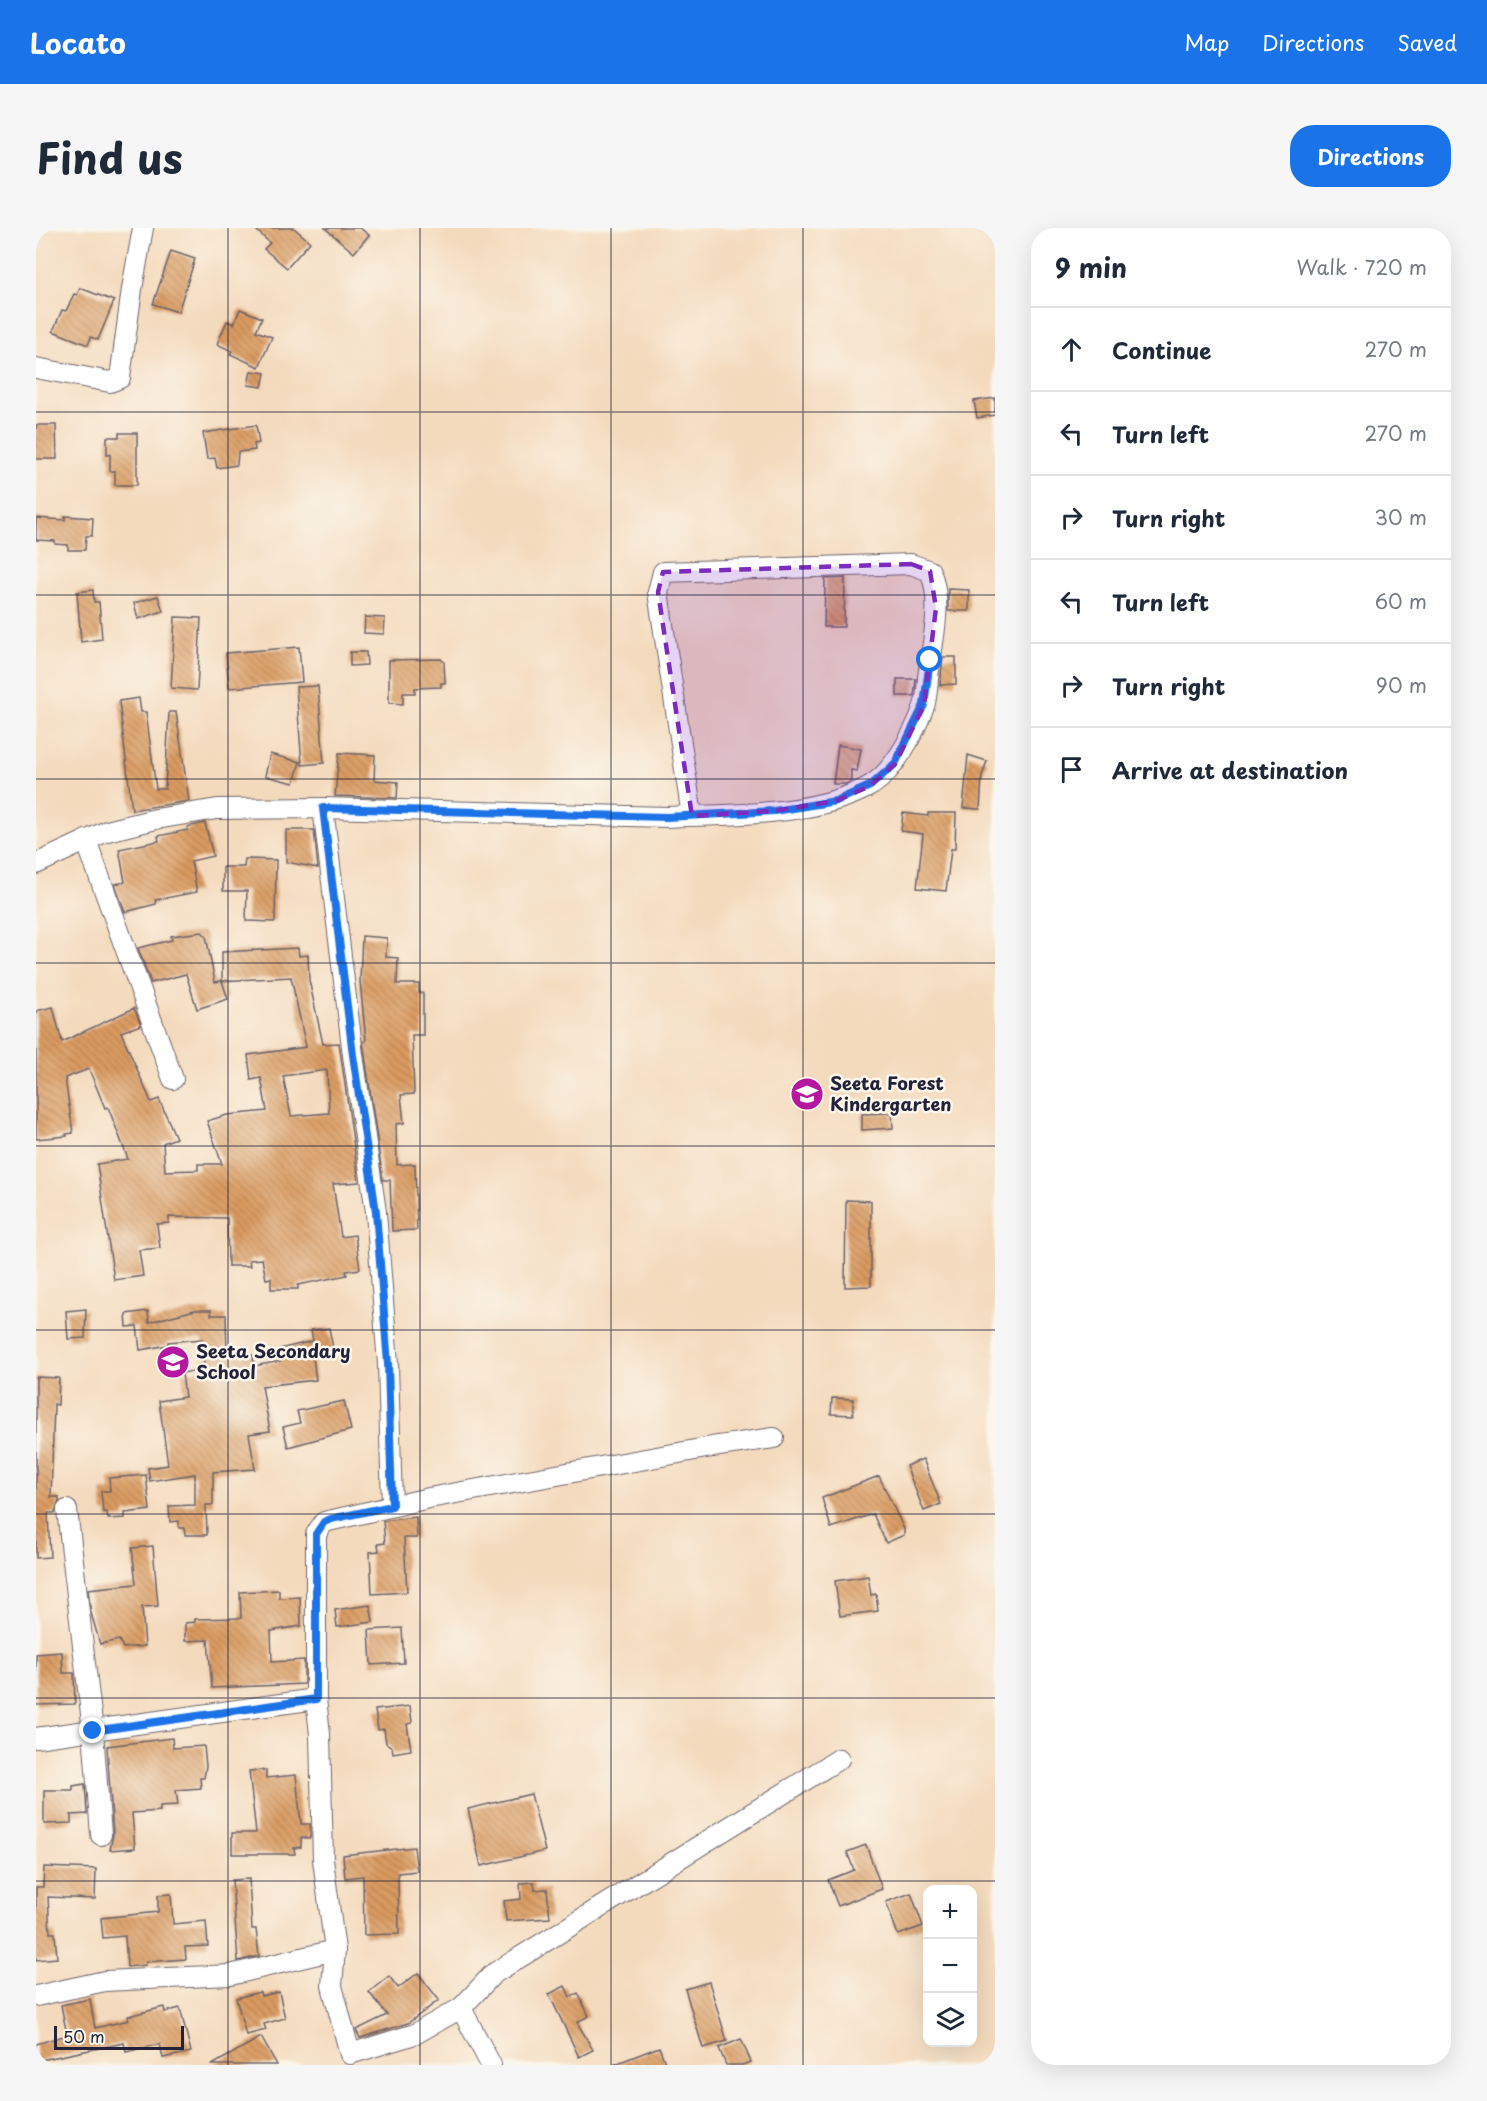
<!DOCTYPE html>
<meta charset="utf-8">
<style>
:root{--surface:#fff;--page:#f6f6f7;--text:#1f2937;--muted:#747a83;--line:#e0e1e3;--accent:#1a73e8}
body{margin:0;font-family:"Playpen Sans",sans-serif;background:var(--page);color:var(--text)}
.controls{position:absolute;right:18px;bottom:18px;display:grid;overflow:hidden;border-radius:12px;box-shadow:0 6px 24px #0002}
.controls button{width:54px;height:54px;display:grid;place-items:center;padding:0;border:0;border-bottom:2px solid var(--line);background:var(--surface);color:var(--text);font:30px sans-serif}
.scale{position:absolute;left:18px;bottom:15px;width:130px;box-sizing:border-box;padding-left:6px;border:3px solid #22223b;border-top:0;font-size:16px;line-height:21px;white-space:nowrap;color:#22223b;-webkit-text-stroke:4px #fbf7ec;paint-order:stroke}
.stop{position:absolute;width:18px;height:18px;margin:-14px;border:4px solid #1a73e8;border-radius:50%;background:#fff}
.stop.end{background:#1a73e8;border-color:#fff;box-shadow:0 2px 6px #0008}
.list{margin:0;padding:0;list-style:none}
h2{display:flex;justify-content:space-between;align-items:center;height:78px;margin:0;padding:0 24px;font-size:26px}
h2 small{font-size:20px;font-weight:400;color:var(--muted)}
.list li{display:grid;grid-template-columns:39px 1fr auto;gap:18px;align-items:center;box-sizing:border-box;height:84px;padding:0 24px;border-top:2px solid var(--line)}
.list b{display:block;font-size:22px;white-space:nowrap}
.list em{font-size:20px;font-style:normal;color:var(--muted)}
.icon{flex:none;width:33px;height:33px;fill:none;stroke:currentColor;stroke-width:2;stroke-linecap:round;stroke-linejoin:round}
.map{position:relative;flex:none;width:959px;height:1837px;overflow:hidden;border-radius:24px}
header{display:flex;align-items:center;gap:36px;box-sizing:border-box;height:84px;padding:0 30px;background:var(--accent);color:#fff}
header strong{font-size:28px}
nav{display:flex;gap:33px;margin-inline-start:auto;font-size:21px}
.intro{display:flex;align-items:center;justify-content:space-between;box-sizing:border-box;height:144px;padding:0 36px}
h1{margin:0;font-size:42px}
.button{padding:15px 27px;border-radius:24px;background:var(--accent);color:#fff;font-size:21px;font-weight:700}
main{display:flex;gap:36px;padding:0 36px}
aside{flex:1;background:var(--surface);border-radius:24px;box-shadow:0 6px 24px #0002}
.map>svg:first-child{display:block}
.building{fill:url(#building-back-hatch);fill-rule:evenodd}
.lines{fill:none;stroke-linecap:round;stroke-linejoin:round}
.street-casing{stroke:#6c6268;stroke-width:22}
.street{stroke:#fff;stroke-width:20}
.route{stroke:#1a73e8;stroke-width:8}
.marked{fill:#7b2cbf;fill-opacity:0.2;stroke:#7b2cbf;stroke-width:4.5;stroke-dasharray:12 8;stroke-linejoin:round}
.grid{fill:none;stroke:#22223b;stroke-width:1.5;stroke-opacity:0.55}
.labels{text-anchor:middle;stroke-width:5;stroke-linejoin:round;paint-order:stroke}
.poi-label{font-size:18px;font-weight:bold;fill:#22223b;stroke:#fbf7ec;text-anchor:start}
</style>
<header>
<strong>Locato</strong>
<nav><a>Map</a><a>Directions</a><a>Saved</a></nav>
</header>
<div class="intro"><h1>Find us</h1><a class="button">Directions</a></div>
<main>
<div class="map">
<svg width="959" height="1837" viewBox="0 0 959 1837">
<defs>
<pattern id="building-back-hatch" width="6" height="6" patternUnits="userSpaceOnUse" patternTransform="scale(1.5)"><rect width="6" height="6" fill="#db9b60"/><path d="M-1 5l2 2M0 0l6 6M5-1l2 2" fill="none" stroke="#b17e50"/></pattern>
</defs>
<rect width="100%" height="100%" fill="#fbf7ec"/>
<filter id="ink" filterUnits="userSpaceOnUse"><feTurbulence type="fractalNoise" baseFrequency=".0167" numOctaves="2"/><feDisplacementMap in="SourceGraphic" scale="12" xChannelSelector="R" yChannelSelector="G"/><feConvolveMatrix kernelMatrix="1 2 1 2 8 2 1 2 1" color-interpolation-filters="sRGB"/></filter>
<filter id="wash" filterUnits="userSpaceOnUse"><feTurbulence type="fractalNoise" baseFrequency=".008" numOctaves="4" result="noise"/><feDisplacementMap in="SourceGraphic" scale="24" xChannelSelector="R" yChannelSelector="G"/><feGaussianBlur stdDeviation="1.35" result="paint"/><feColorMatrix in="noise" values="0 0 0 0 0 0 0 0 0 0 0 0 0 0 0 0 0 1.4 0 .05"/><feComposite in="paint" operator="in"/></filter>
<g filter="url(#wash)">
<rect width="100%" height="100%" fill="#f4dabd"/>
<g id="blocks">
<g class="building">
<path d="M218,0H258L274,14L251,40L228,21L234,15Z"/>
<path d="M289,0H324L333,7L318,25Z"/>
<path d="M135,23L159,31L142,84L117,76Z"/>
<path d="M44,60L78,73L62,112L55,109L52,117L17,103L26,82L30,83L38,66L41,67Z"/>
<path d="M204,81L226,90L220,103L236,109L223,139L194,126L196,123L181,116L191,93L198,96Z"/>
<path d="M215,143L229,145L226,159L212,157Z"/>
<path d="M959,170V187L941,190L938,173Z"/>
<path d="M0,197H20L21,231H0Z"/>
<path d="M220,197L223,215L218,216L219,222L202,224L201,237L181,240L179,230L171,231L167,205Z"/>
<path d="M83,205H101V257H79V243H74V226L71,227V209H83Z"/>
<path d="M29,288L57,290L56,308H50L49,322H32V317L19,316V313L0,312V290L29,292Z"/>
<path d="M809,350L808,399H788L789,351Z"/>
<path d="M912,361L933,362V383H912Z"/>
<path d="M57,362L58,374H63L66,411L45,414L41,364Z"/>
<path d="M122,368L127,383L102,391L98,375Z"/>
<path d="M139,389L165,390L161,462L135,460Z"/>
<path d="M329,389L349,390L348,406L328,405Z"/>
<path d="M263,419L266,454L193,460L190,425Z"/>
<path d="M314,424H330L331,437L314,438Z"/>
<path d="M907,429H920V456L904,457Z"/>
<path d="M405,431L408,434L409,455H405V459L379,460V465H367V476L353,475V432Z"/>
<path d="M861,451H880L878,468H861Z"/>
<path d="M282,458L288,535L266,537L260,459Z"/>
<path d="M103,470L105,484H110L120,561H129L133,484H140L153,573L96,582L83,473Z"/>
<path d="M802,517L825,521L821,543L815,542V553L810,556H797Z"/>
<path d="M303,525L339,527L338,552L362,554L361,570L299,568Z"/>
<path d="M234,526L264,534L258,555L229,548Z"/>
<path d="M932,527L951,533L946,548L944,581L927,580Z"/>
<path d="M867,585L892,588V585H920L919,621H915L910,663L881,660L887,606L865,603Z"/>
<path d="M169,595L177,628L155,633L161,664L119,672L120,676L89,684L79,656L89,654L83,621L123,613L122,608L152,602L151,599Z"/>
<path d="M250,602H278L282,640L250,634Z"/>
<path d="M209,631L240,632L239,694L210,693L211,663H187V639H208Z"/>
<path d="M166,704L170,708L179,754L186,753V724L262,720L263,728L272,727L273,752L287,816L303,815L323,954L297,956L305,1009L319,1007L324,1041L310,1043L311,1047L262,1057V1061H235V1050L230,1051L226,1031L213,1032L214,1038H192L191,990L133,989V995L121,996L124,1020L103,1022L107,1048L78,1052L61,936L92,931L72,879L69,880L53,841L29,850L37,905L30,906L31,908L0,911V783L17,779L26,814L98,780L105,797L85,804L115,874L123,871L140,910L127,915L129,943L162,942V936H186L171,893L191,887L231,883L225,850L215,852L212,827L270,819L255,749L186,753L192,771L161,781L150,746L115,755L102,720L136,712L135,708ZM291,842L293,885L255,888L247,848Z"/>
<path d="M326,708L351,710L350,729L362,730L361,756H383V765H387V807H376L378,866L365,867L368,895L360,896L361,937L379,936L381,1002L356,1003L354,952H347L327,814L330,813L324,753Z"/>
<path d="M856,885L857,900L826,902V886Z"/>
<path d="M810,972L835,973V1058L809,1059Z"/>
<path d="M50,1081L49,1110L32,1111L30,1083Z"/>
<path d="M159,1082H175V1087H190L191,1128L217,1127L218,1138L245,1133L243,1121L277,1113L275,1102L293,1100L298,1125L277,1129L280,1152L226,1158L234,1203L213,1206L219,1241L177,1244V1277H170L171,1307H149L148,1300H143V1293L134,1294L133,1278L159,1277V1246L114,1253L112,1240L132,1237L123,1173L149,1169L146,1145L168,1141L166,1111L132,1114V1117L104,1122L101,1098L91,1099L90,1086L112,1083L113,1094Z"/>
<path d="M0,1149L23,1150L22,1177L18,1176L15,1269H23V1273L19,1285H12L14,1329L0,1330Z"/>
<path d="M796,1170L817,1171V1187L795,1186Z"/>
<path d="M308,1173L315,1202L252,1219L247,1199L264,1195L261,1183Z"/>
<path d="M887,1231L905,1276L888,1283L870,1238Z"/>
<path d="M110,1247L114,1282L89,1285V1290L72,1291L71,1284H67L65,1263H74L73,1250Z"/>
<path d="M843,1248L868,1301V1307L850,1315L837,1286L795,1300L786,1270Z"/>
<path d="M380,1289L381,1310H368L371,1364L336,1366L334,1324L343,1323L342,1316L349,1315L347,1293Z"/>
<path d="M117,1318L122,1378L106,1379L109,1418L87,1420L83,1412L64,1416L55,1385L52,1361L100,1356L96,1320Z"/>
<path d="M832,1348L835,1367L840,1366L842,1383L804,1388L799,1353Z"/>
<path d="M243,1362V1370L264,1369L265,1398L235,1403L236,1434L268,1432V1456L176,1460L172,1412L149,1413V1395L159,1394V1391L205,1390L204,1364Z"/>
<path d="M334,1377L337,1394L301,1399L299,1382Z"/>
<path d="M366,1400L368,1435L335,1437L333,1402Z"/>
<path d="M26,1424L27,1445H38L39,1476L0,1477V1426Z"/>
<path d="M374,1478L376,1495L371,1496L375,1522L357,1525L356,1519L350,1515L348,1501L342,1502L339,1482Z"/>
<path d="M136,1510L137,1520L168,1518L170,1538L168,1550H164L165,1560L140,1562L142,1577L124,1578V1583L96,1585L99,1620L74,1622L77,1606L71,1518Z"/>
<path d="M230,1542V1550L260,1547L265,1596H274V1610H265V1619L258,1620L259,1626H196V1605H220L213,1543Z"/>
<path d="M49,1556L51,1586L35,1587V1595L8,1596V1562H37V1558Z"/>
<path d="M495,1566L509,1623L445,1638L432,1581Z"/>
<path d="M830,1617L846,1661L802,1678L792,1652L818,1642L811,1624Z"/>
<path d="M378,1619L381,1643L362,1645L363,1706L328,1707L327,1648L309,1650L307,1627Z"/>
<path d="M8,1639L60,1641L59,1671L12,1669L14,1705H19L21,1730L0,1732V1659H7Z"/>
<path d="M213,1651L216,1701H220L223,1728L202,1733L196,1652Z"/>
<path d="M498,1654L499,1662L511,1661L514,1690L470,1693L468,1673L485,1671L484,1655Z"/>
<path d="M875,1665L887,1698L862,1707L850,1674Z"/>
<path d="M135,1666L137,1696L170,1693L172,1718L149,1719L150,1731L110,1734V1737L91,1739L89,1708L67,1710L65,1690L122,1684V1667Z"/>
<path d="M382,1745L403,1772L372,1795L324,1810L320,1802L351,1787L333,1764L353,1748L362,1760Z"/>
<path d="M673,1754L691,1813L667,1820L649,1761Z"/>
<path d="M529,1758L534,1769L542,1765L553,1788L541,1794L557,1822L543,1829L513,1766Z"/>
<path d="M224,1764L225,1768L243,1764L249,1790L228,1796L230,1802L210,1807L200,1770Z"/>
<path d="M54,1771L59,1800L93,1792L92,1788L128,1779L129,1784L144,1780L155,1824L127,1830L124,1816L90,1824L88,1815L0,1833V1816L31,1807L25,1777Z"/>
<path d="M225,1809L241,1837H176Z"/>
<path d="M705,1811L715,1834L706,1837H690L683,1820Z"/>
<path d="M623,1819L630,1837H580L579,1836Z"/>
</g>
</g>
</g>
<g filter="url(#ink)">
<use href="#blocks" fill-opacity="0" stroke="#6c6268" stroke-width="1.5"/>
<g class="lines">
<g class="street-casing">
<g id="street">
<path d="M0,140L74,154L84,150L96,61L107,0"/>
<path d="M287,580L317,827L340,984L352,1136L356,1278"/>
<path d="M50,612L137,851"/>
<path d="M0,636L71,603L120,591L181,581L287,580L631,589C693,586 776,589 832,559C857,546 879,504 888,478C892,467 891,453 893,442C897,410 907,374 894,343L875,336L627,344L622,364L656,588"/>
<path d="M31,1282L57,1503L65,1607"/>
<path d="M280,1471V1306L288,1294L393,1270L676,1219L738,1210"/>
<path d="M0,1510L280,1471L284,1506L287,1632L299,1722"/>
<path d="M0,1768L69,1753L194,1747L299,1722L296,1758L314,1826L379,1806L425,1780L455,1837"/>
<path d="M425,1780L457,1746L803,1531"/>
</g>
</g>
<use href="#street" class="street"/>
</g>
</g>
<g class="lines" filter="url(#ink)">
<path class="route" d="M57,1503L280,1471V1306L288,1294L295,1291L356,1278L352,1136L340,984L317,827L287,580L631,589L738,583L800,573L834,558L859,536L888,477L894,432"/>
</g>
<path class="marked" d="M875,336L894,343L900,380L888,477L859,536L834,558L800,573L738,583L656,588L622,364L627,344Z"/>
<path class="grid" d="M192,0V1837M384,0V1837M575,0V1837M767,0V1837M0,184H959M0,367H959M0,551H959M0,735H959M0,918H959M0,1102H959M0,1286H959M0,1470H959M0,1653H959"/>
<defs>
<g id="school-disc" transform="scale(1.725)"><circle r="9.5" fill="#b5179e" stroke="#fbf7ec"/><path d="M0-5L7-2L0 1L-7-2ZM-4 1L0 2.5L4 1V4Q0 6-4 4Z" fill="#fff"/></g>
</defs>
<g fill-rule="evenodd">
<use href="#school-disc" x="771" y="866"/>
<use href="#school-disc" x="137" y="1134"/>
</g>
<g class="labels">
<g class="poi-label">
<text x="794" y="862">Seeta Forest<tspan x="794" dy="21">Kindergarten</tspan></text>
<text x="160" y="1130">Seeta Secondary<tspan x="160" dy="21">School</tspan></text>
</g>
</g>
</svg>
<div class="controls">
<button>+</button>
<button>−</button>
<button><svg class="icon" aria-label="layers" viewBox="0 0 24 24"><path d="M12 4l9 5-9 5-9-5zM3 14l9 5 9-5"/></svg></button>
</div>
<div class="scale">50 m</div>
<div class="stop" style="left:894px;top:432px"></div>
<div class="stop end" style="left:57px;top:1503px"></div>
</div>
<aside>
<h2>9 min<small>Walk · 720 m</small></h2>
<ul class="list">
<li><svg class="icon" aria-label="ahead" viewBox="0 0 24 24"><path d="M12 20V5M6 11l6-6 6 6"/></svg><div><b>Continue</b></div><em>270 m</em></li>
<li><svg class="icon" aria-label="left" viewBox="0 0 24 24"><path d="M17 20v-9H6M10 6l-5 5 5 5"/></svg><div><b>Turn left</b></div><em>270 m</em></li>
<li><svg class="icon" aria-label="right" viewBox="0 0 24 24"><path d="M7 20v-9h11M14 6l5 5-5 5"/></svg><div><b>Turn right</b></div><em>30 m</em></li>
<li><svg class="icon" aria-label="left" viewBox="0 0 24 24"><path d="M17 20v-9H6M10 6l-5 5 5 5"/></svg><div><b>Turn left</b></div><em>60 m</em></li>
<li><svg class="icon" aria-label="right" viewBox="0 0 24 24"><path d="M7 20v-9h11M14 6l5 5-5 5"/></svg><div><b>Turn right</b></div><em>90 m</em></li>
<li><svg class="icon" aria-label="arrive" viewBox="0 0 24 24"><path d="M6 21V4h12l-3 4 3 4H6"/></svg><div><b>Arrive at destination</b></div></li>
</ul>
</aside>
</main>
